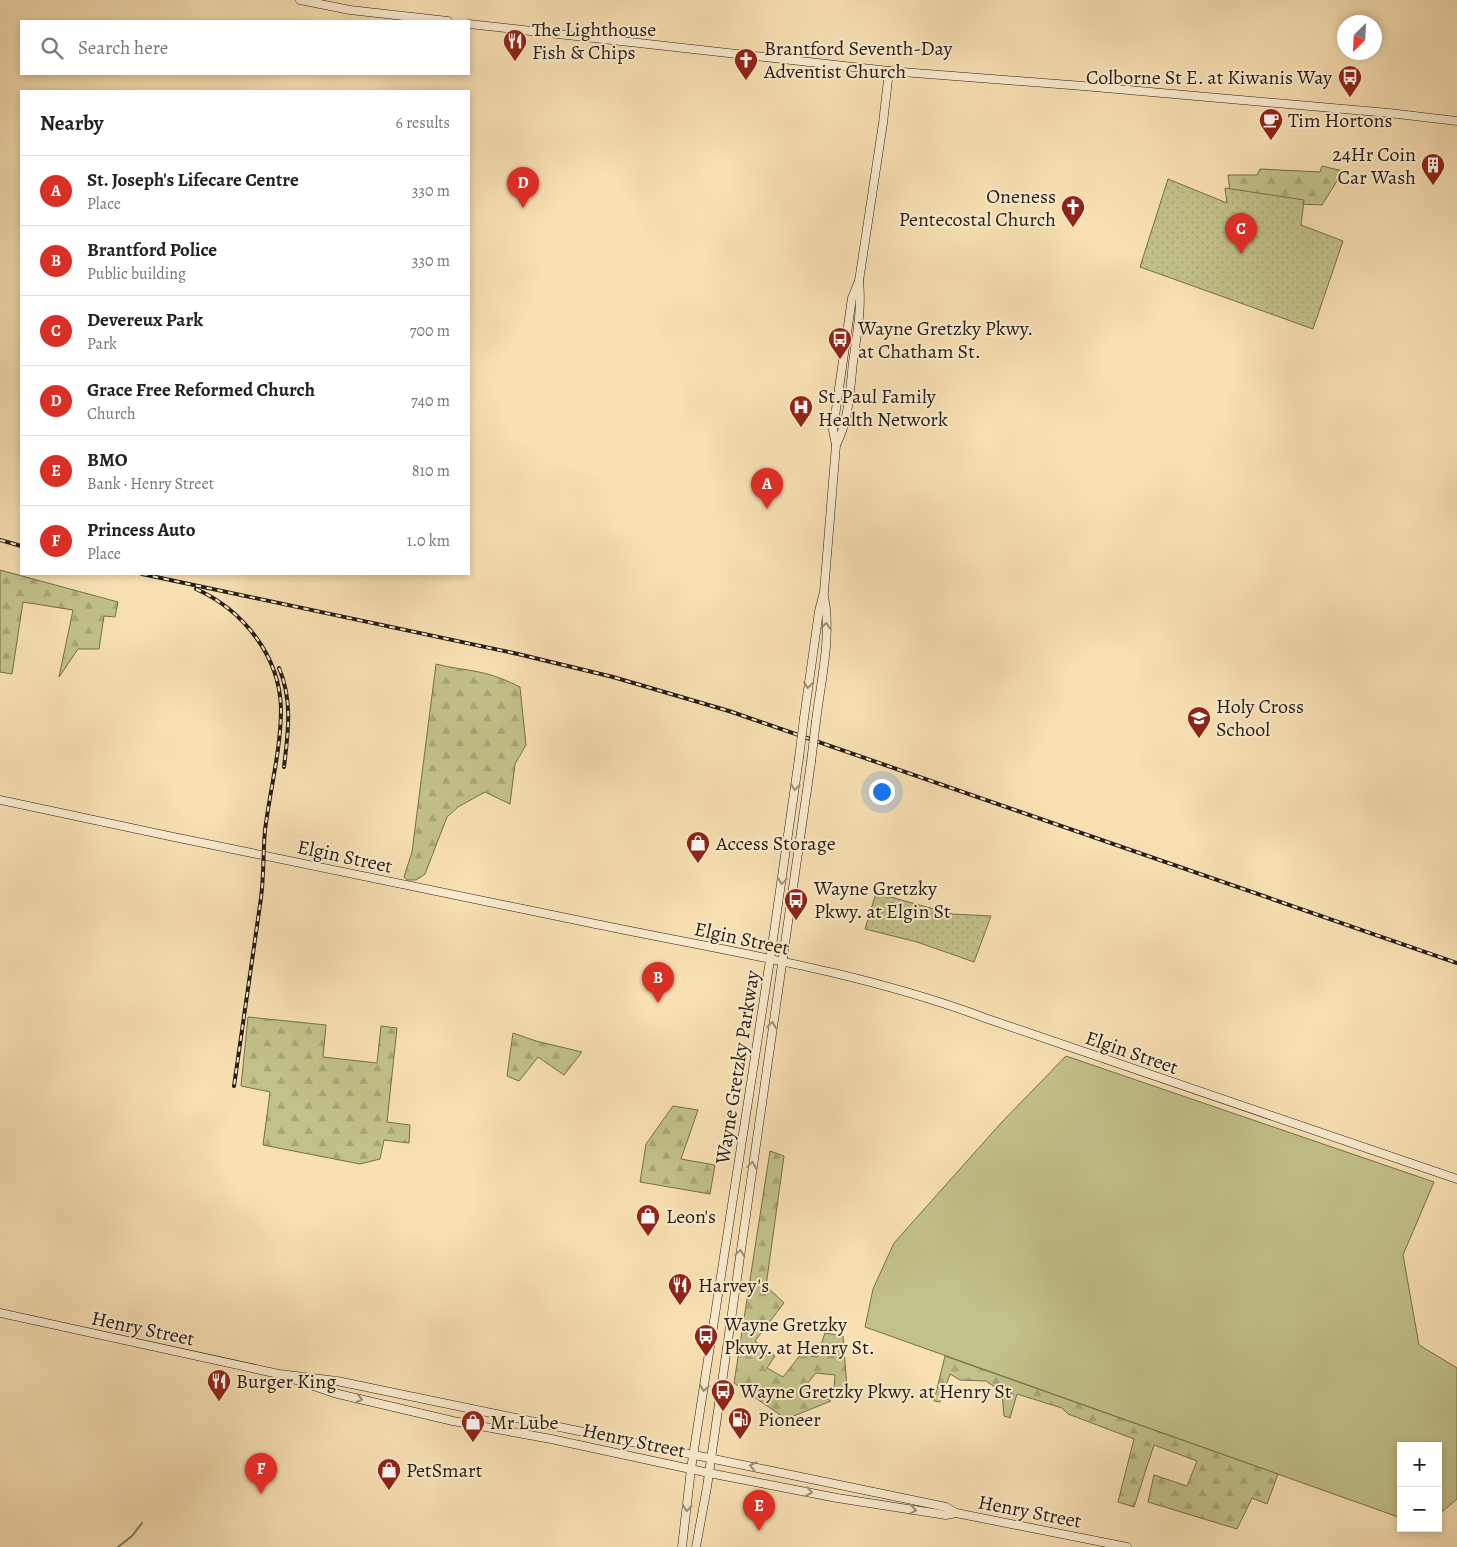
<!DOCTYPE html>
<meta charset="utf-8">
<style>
:root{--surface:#fff;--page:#f6f6f6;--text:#222;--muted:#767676;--line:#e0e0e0;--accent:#d93025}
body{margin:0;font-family:Alegreya,serif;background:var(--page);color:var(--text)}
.controls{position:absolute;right:15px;bottom:15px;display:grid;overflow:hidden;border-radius:0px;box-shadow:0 2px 8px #0003}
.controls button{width:45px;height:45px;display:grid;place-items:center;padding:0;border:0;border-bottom:1px solid var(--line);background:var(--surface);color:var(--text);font:25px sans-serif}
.compass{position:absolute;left:1337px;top:15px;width:45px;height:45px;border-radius:50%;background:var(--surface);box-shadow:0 2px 8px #0003;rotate:204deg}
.you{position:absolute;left:881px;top:791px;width:18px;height:18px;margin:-12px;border:4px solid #fff;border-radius:50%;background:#1a73e8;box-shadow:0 0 0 8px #1a73e833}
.badge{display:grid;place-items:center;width:32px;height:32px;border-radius:50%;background:var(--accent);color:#fff;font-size:16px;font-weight:700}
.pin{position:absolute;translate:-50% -41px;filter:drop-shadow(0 1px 2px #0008)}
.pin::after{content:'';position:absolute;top:26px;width:18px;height:15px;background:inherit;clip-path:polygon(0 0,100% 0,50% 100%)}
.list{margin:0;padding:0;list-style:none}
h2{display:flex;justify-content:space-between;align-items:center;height:65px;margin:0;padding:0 20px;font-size:21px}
h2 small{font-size:16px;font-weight:400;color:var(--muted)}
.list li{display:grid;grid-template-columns:32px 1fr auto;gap:15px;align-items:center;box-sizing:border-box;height:70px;padding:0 20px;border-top:1px solid var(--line)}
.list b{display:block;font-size:19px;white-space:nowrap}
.list p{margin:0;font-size:16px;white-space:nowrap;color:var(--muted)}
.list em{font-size:16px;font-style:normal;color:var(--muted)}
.icon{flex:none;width:28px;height:28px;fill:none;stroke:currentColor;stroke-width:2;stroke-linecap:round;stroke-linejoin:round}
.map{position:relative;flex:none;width:1457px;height:1547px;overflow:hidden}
.search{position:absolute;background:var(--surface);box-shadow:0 2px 8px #0003;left:20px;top:20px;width:450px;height:55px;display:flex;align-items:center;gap:12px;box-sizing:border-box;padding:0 18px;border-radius:0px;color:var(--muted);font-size:19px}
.panel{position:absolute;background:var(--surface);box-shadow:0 2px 8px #0003;left:20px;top:90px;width:450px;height:485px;border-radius:0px}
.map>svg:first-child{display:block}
.grass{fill:#c2c189;stroke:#746f4e}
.forest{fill:url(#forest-firs);stroke:#746f4e}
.park{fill:url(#park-dots);stroke:#746f4e}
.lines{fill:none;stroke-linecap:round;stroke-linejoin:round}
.stream{stroke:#6f7c74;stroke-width:2}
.secondary-casing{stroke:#271d13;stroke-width:9}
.secondary{stroke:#faebce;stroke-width:8}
.rail-casing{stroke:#271d13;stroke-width:4}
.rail{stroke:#faebce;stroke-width:2;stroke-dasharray:5.5;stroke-linecap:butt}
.secondary-bridge-casing{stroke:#271d13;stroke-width:9;stroke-linecap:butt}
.secondary-bridge{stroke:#faebce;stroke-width:8}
.oneway{stroke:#9b8e7a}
.labels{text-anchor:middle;stroke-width:4;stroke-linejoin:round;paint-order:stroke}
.poi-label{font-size:20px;fill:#271d13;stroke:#faebce;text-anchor:start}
.street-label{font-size:20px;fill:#271d13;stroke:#faebce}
</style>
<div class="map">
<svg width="1457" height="1547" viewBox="0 0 1457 1547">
<defs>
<pattern id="forest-firs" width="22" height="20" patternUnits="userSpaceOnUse" patternTransform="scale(1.25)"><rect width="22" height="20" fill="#c2c189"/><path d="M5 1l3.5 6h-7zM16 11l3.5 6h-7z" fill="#a7a575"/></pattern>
<pattern id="park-dots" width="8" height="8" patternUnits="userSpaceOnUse" patternTransform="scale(1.25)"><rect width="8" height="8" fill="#c2c189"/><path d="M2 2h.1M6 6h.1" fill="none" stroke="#a7a575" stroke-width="1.8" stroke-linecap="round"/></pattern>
</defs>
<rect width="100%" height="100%" fill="#f8e0b3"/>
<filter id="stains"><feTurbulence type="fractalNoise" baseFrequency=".004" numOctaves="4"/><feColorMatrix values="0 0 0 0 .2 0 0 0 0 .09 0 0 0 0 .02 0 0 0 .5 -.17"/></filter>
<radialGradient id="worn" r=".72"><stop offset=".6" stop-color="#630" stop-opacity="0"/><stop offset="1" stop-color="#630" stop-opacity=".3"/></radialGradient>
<path class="grass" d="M1066,1056L1434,1182L1403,1255L1419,1345L1457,1368V1499L1438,1515V1446H1401V1518L865,1327L873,1289L894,1243L1001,1123Z"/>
<g class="forest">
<path d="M1322,166L1343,171L1322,205L1298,204L1248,219L1232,207L1228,175H1257L1260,169L1320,172Z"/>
<path d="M0,570L118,602L115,617L104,616L99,649H78L59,677L73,610L23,602L12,674L0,672Z"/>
<path d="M436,664C450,668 465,669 479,672C494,675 508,681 520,687L526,745L515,764L510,804L485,792L458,807L447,817L425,874L416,880H407L404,877L412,852Z"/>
<path d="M248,1017L326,1025L323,1057L377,1063L381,1026L397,1028L387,1122L410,1125L409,1143L384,1140L380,1159L360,1164L263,1145L270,1092L241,1086Z"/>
<path d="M513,1033L536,1041L582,1052L564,1075L538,1057L519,1081L507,1076Z"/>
<path d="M673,1106L698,1110L681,1159L715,1165L710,1194L640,1182L646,1144Z"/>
<path d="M770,1151L784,1156L766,1286L784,1303L755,1341L775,1356L767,1368L783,1377L801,1354L817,1357L825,1333L843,1336L847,1388H834L835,1375L816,1373L806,1385L831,1401L786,1419L734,1383Z"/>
<path d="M945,1356L1278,1474L1267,1504L1252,1498L1237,1529L1148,1502L1154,1475L1187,1486L1197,1461L1154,1445L1134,1507L1118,1502L1134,1439L1068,1414L1062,1408L1017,1394L1010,1418L1004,1416L1002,1392L986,1381L960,1380L950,1374L940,1402L934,1401Z"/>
</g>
<g class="park">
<path d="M1168,179L1227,203L1225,188L1304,200L1301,225L1343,241L1313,329L1140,267Z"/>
<path d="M876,893L952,914L991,916L974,962L917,942L865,929Z"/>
</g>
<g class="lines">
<path class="stream" d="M118,1547L132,1536L142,1523"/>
<g class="secondary-casing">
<g id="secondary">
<path d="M300,0L350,10L448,21"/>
<path d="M469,24L889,71L1083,86L1389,113L1457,121"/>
<path d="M836,445C849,421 850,389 853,362C857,334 862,308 859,281L883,123L889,71"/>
<path d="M804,718L819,611L824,592L836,445L833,430L852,298L859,281"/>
<path d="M816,721C821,680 832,636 824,596"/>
<path d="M0,800C195,842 390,882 586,922C719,950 857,970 985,1018L1457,1179"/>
<path d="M0,1313L279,1374L337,1381L946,1507L956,1513L1127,1547"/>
<path d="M293,1379L334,1393L453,1421L551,1439L709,1473L837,1498L946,1515L956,1513"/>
<path d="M682,1547L691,1469L770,960L799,758"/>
<path d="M696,1547L707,1487L811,762"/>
</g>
</g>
<use href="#secondary" class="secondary"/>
<g class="rail-casing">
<g id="rail">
<path d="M0,540L21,546"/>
<path d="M142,574L518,654L613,677L729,711L1457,963"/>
<path d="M196,589C243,610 280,656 281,709C281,749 270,790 265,830C263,852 264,875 261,898L234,1086"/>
<path d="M279,668C293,701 288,733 284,767"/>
</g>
</g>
<use href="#rail" class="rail"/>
<g class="secondary-bridge-casing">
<g id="secondary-bridge">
<path d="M799,758L804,718"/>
<path d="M811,762L816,721"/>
</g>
</g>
<use href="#secondary-bridge" class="secondary-bridge"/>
</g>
<defs><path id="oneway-chevron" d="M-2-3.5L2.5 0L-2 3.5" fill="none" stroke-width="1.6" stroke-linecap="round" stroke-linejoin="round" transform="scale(1.25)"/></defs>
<g class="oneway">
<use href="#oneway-chevron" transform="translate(826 626) rotate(-86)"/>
<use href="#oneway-chevron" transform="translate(808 685) rotate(97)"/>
<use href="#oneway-chevron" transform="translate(795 787) rotate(97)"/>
<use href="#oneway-chevron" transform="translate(782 881) rotate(98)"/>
<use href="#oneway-chevron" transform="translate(772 1025) rotate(-82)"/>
<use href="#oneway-chevron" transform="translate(752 1165) rotate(-82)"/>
<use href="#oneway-chevron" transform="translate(740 1253) rotate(-82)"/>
<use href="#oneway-chevron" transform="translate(704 1388) rotate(99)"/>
<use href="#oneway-chevron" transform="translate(359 1399) rotate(13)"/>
<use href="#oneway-chevron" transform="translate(753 1466) rotate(-168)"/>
<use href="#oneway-chevron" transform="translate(809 1492) rotate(11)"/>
<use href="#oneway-chevron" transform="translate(687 1508) rotate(96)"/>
<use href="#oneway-chevron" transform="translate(913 1510) rotate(9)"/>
</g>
<defs>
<g id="restaurant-pin" transform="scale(1.25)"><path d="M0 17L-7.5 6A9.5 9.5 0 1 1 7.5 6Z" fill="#8f2418" stroke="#faebce"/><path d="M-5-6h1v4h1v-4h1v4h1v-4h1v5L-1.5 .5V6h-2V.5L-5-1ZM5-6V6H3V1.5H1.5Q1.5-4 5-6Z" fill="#fff"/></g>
<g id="church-pin" transform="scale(1.25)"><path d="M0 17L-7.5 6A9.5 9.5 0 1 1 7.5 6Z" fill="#8f2418" stroke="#faebce"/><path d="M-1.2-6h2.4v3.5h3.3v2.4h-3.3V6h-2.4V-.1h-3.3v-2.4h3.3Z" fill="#fff"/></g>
<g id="bus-pin" transform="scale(1.25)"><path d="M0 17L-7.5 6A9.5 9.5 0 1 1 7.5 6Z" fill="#8f2418" stroke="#faebce"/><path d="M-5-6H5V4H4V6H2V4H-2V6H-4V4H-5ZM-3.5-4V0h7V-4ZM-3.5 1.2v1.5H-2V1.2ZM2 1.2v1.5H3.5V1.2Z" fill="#fff"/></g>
<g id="cafe-pin" transform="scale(1.25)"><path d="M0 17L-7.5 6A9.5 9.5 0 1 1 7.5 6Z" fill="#8f2418" stroke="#faebce"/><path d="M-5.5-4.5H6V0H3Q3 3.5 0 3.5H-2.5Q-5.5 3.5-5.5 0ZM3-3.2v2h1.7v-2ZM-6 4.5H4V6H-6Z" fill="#fff"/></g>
<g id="building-pin" transform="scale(1.25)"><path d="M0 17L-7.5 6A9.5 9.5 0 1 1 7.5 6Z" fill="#8f2418" stroke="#faebce"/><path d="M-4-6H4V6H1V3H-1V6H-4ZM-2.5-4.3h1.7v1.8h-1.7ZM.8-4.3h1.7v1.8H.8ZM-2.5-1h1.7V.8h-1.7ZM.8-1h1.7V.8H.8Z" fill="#fff"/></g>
<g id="hospital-pin" transform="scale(1.25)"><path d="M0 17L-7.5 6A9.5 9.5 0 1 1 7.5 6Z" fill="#8f2418" stroke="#faebce"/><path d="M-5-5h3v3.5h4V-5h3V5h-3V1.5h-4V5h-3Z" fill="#fff"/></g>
<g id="school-pin" transform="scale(1.25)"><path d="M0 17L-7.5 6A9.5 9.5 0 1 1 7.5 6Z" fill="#8f2418" stroke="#faebce"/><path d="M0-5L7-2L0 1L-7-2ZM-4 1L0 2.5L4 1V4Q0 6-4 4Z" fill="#fff"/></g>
<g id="shop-pin" transform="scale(1.25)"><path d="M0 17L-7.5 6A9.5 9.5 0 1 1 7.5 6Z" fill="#8f2418" stroke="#faebce"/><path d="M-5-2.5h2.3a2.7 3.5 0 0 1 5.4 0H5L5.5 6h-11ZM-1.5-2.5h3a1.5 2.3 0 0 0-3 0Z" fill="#fff"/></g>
<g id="fuel-pin" transform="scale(1.25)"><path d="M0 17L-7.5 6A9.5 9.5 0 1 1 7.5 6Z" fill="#8f2418" stroke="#faebce"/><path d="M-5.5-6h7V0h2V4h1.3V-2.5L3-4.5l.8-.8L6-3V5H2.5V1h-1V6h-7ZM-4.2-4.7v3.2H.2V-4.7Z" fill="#fff"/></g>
</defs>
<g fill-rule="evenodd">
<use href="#restaurant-pin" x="515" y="41"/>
<use href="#church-pin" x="746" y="60"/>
<use href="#bus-pin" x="1350" y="77"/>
<use href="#cafe-pin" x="1271" y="120"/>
<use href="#building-pin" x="1433" y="165"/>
<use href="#church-pin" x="1073" y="207"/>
<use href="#bus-pin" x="840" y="339"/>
<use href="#hospital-pin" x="801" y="407"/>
<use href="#school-pin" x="1199" y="718"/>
<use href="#shop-pin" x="698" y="843"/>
<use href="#bus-pin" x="796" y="900"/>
<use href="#shop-pin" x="648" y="1216"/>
<use href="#restaurant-pin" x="680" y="1285"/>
<use href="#bus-pin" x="706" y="1336"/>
<use href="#restaurant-pin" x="219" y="1381"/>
<use href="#bus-pin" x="723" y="1391"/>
<use href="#fuel-pin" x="740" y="1419"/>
<use href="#shop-pin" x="473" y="1422"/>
<use href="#shop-pin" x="389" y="1470"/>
</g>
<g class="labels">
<g class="poi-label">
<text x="532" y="36">The Lighthouse<tspan x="532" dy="23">Fish &amp; Chips</tspan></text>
<text x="764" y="55">Brantford Seventh-Day<tspan x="764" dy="23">Adventist Church</tspan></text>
<text x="1332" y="84" text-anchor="end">Colborne St E. at Kiwanis Way</text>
<text x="1288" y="127">Tim Hortons</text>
<text x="1416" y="161" text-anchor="end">24Hr Coin<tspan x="1416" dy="23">Car Wash</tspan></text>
<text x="1056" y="203" text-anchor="end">Oneness<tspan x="1056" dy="23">Pentecostal Church</tspan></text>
<text x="858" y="335">Wayne Gretzky Pkwy.<tspan x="858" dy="23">at Chatham St.</tspan></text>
<text x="818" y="403">St.Paul Family<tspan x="818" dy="23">Health Network</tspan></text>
<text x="1216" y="713">Holy Cross<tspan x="1216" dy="23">School</tspan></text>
<text x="716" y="850">Access Storage</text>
<text x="814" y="895">Wayne Gretzky<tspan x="814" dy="23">Pkwy. at Elgin St</tspan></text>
<text x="666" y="1223">Leon's</text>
<text x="698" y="1292">Harvey's</text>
<text x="724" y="1331">Wayne Gretzky<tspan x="724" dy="23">Pkwy. at Henry St.</tspan></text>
<text x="236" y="1388">Burger King</text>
<text x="740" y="1398">Wayne Gretzky Pkwy. at Henry St</text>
<text x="758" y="1426">Pioneer</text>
<text x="490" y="1429">Mr Lube</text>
<text x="406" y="1477">PetSmart</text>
</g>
<g class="street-label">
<text transform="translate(345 856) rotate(12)" y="7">Elgin Street</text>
<text transform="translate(742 938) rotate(12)" y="7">Elgin Street</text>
<text transform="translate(1132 1052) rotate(19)" y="7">Elgin Street</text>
<text transform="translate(737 1067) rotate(-81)" y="7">Wayne Gretzky Parkway</text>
<text transform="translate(143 1328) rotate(12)" y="7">Henry Street</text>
<text transform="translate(634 1440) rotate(12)" y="7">Henry Street</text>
<text transform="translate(1030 1511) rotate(11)" y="7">Henry Street</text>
</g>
</g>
<rect width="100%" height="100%" filter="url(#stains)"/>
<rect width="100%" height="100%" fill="url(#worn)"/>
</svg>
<div class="controls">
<button>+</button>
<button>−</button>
</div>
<svg class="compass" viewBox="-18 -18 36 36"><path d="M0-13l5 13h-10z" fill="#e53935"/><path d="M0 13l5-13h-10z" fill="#767676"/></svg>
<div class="you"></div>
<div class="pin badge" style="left:767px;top:509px">A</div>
<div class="pin badge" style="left:658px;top:1003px">B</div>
<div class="pin badge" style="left:1241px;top:254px">C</div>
<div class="pin badge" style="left:523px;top:208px">D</div>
<div class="pin badge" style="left:759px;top:1531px">E</div>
<div class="pin badge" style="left:261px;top:1494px">F</div>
<div class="search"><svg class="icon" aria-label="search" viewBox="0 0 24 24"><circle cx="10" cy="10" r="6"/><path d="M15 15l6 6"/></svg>Search here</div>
<section class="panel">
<h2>Nearby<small>6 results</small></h2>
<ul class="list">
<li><span class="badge">A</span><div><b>St. Joseph's Lifecare Centre</b><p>Place</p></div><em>330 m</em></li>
<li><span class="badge">B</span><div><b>Brantford Police</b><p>Public building</p></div><em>330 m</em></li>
<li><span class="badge">C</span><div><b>Devereux Park</b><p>Park</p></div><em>700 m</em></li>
<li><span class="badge">D</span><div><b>Grace Free Reformed Church</b><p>Church</p></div><em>740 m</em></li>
<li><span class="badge">E</span><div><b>BMO</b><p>Bank · Henry Street</p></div><em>810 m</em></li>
<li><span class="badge">F</span><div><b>Princess Auto</b><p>Place</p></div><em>1.0 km</em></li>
</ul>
</section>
</div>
